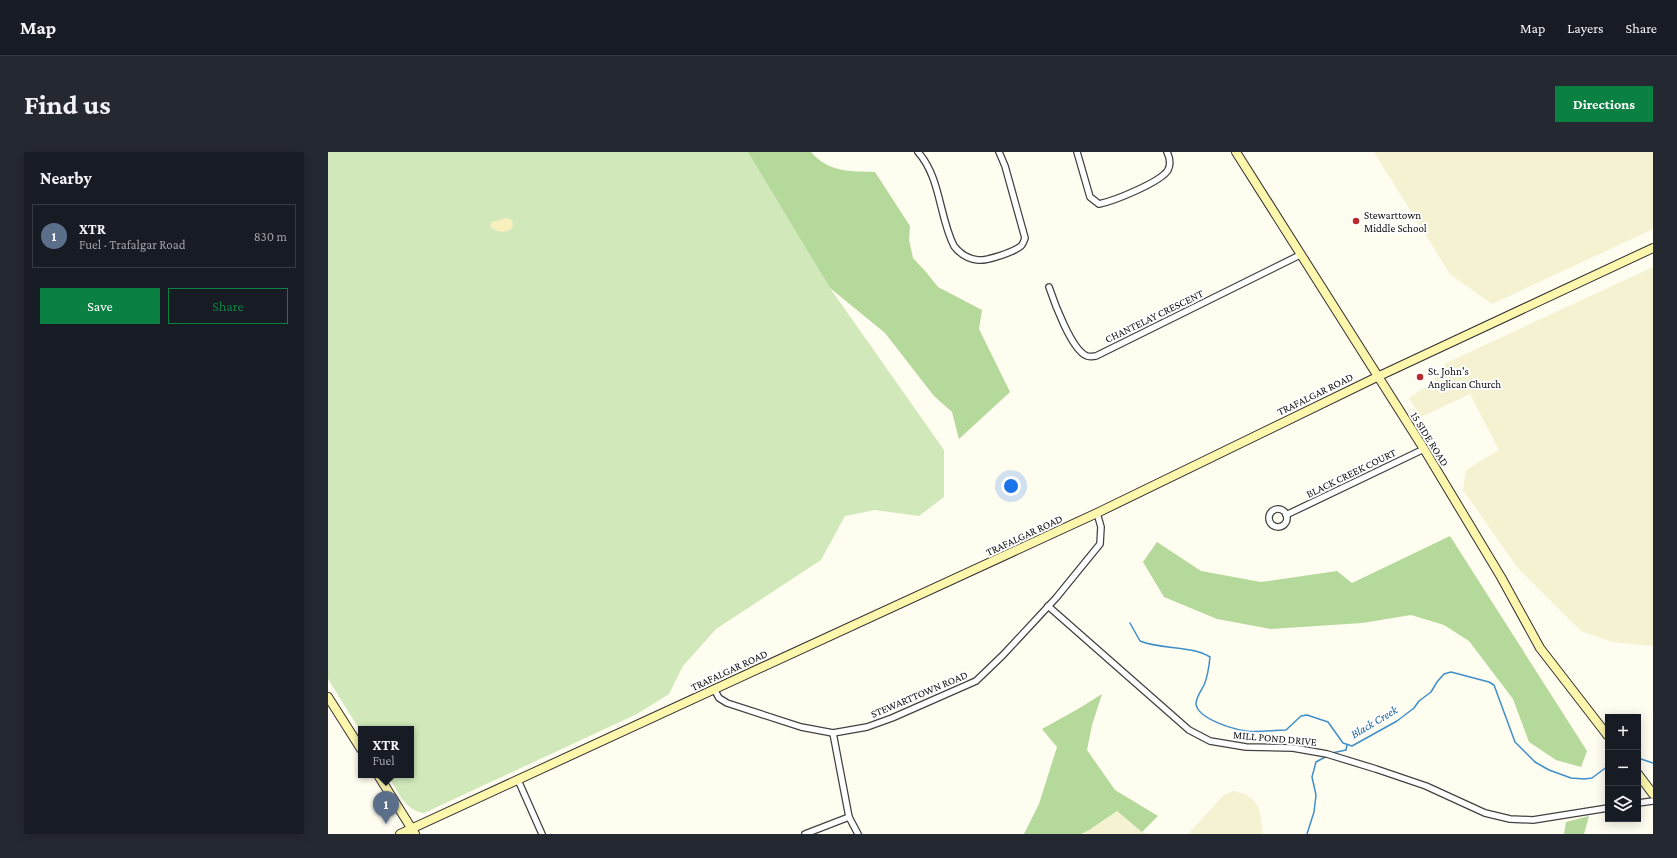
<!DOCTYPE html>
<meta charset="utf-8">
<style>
:root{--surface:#171b24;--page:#242831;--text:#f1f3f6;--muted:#9ea1a6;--line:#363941;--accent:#0b8043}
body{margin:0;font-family:"Crimson Pro",serif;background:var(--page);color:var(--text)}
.controls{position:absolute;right:12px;bottom:12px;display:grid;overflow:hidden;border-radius:0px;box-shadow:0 2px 10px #0003}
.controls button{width:36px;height:36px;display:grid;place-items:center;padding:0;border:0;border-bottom:1px solid var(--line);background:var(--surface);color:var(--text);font:20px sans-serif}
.you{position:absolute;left:683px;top:334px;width:14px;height:14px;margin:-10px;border:3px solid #fff;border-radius:50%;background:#1a73e8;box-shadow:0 0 0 6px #1a73e833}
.badge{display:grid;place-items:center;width:26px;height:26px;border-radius:50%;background:var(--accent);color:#fff;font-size:13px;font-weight:700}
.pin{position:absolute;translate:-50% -33px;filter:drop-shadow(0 1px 2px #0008)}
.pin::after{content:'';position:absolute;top:21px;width:14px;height:12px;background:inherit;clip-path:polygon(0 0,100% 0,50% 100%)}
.popup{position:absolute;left:30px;top:574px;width:56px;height:52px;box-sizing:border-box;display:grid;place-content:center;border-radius:0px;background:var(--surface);filter:drop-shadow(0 1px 3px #0005);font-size:13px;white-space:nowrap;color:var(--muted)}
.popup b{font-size:15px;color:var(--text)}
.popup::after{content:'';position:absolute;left:50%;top:100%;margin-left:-8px;border:8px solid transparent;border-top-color:var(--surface)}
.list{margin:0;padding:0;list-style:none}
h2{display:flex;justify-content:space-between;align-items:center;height:52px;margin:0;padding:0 16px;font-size:17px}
h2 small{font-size:13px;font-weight:400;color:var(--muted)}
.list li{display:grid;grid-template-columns:26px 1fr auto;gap:12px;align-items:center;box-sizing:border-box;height:64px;margin:0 8px 8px;padding:0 8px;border:1px solid var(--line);border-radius:0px}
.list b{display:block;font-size:15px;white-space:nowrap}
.list p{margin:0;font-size:13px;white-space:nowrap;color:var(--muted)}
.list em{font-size:13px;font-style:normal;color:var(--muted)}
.actions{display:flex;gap:8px;padding:12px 16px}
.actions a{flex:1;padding:9px 0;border:1px solid var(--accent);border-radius:0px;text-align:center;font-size:14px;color:var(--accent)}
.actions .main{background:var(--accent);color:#fff}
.icon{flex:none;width:22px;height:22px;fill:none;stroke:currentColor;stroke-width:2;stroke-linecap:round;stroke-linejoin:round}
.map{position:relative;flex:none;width:1325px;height:682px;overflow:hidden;border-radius:0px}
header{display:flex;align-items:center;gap:24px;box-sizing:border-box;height:56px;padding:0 20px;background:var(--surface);border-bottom:1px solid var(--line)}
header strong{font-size:19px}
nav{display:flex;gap:22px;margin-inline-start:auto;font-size:14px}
.intro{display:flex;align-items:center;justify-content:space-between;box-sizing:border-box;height:96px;padding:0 24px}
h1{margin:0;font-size:28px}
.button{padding:10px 18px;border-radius:0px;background:var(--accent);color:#fff;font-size:14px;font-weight:700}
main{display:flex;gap:24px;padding:0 24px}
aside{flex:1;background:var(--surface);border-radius:0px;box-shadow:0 2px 10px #0003}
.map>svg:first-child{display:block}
.farmland{fill:#f4f2d1}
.green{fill:#d1e9ba}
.forest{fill:#b5d99a}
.sand{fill:#f9eebe}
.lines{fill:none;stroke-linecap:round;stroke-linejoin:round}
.stream{stroke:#3f8fca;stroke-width:1.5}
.street-casing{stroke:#424242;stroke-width:8}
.secondary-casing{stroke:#313131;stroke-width:10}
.street{stroke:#fff;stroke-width:5.5}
.secondary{stroke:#fdf6ad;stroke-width:8}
.poi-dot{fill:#bc292c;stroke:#fff;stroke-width:1.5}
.labels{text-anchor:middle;stroke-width:4;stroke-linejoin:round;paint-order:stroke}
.poi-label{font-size:11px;fill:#0f0f0f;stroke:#fff;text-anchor:start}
.street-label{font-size:11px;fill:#0f0f0f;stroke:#fff}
.water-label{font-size:12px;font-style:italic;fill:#1a619e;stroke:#fff}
</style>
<header>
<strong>Map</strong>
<nav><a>Map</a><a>Layers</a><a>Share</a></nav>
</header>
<div class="intro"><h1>Find us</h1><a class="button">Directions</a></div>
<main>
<aside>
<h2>Nearby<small></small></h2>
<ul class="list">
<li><span class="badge" style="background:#5c6f8a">1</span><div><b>XTR</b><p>Fuel · Trafalgar Road</p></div><em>830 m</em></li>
</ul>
<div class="actions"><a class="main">Save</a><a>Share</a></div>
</aside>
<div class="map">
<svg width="1325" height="682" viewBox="0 0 1325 682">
<rect width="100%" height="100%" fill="#fffcf0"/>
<g class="farmland">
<path d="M1046,0H1325V77L1164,152L1122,122Z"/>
<path d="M1325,115V494L1284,490L1253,479L1189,415L1135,338L1138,318L1171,298L1142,242L1093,265L1081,246L1105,230L1118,211Z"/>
<path d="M906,639L917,642L925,648L931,656L935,682H860L896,643Z"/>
<path d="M789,659L814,680L820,682H753L761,678Z"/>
</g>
<path class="green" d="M0,0H421L502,136L616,298V345L591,364L547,358L517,364L493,408L388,477L355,514L341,542L309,562L96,661C77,659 69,638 60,623H83V577H33V580L0,527Z"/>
<g class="forest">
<path d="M420,0H483C501,21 522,19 547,20L582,74L581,88L585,106L598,120L610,135L654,158L651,177L682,240L631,287L624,260L606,244L557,181L502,136Z"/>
<path d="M1122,384L1259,599L1253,615L1228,608L1201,590L1185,547L1141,489L1116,473L1083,463L1034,471L943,477L889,467L836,445L815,410L829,390L873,419L933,430L1009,419L1024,431Z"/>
<path d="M774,542L764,573L759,598L787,638L830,664L814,680L789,659L761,678L753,682H696L711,652L729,595L714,577L750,557Z"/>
<path d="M1261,664L1256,682H1236L1238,670Z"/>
</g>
<path class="sand" d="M179,66L184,68L185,75C178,82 168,81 162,74L164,70Z"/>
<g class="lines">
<g class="stream">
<path d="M802,471L812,489C834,498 862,493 882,505C881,515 880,524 876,533C873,539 868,545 868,552C870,567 905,577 918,579C930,581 945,578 958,578L973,564L979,563L1000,570L1015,591L1024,594L1069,569L1086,556L1091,549L1103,540L1109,530L1116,522L1123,520L1161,530L1166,533L1187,590L1207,610L1221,618L1243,626L1256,627L1264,626L1280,614"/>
<path d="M1004,601L1018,598L1019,593"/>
<path d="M1310,606L1325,611"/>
<path d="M979,682L986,660L988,643L984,625L988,610L999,604"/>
</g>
<g class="street-casing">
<g id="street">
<path d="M590,0C613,26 611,65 626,94C632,102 640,107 650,108C659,109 686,100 693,94C695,92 696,89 697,86L677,14L671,0"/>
<path d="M749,0L762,45L771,52C786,49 833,30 840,18C843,12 842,6 839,0"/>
<path d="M721,135C726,150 744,199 759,204C761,205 766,204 768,204L972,103"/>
<circle cx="950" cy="366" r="9"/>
<path d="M958,363L1096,297"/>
<path d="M720,454L861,578L882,589L918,595L965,596L999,602L1048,617L1098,634L1157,661L1182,667L1205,668L1280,656"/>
<path d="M386,537L391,546L399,551L473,575L505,581L539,575L564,566L648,529L675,503L728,446L772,392L773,375L769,361"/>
<path d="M505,581L521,665L530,682"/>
<path d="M190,628L214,682"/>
<path d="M1310,651L1325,649"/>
<path d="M477,682L521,665"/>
</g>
</g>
<g class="secondary-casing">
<g id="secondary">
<path d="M908,0L1096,297L1173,425L1212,496L1280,584"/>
<path d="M0,545L33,597"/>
<path d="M1310,622L1325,642"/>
<path d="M50,623L87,682"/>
<path d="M72,682L769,361L1049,225L1325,96"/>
</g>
</g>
<use href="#street" class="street"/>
<use href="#secondary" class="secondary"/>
</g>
<g class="poi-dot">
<circle cx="1028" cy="69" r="4"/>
<circle cx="1092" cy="225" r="4"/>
</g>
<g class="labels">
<g class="poi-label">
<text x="1036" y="67">Stewarttown<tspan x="1036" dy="13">Middle School</tspan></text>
<text x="1100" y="223">St. John's<tspan x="1100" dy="13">Anglican Church</tspan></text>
</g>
<g class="street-label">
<text transform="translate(826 164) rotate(-26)" y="4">CHANTELAY CRESCENT</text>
<text transform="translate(987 242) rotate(-26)" y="4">TRAFALGAR ROAD</text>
<text transform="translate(1102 287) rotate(58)" y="4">15 SIDE ROAD</text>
<text transform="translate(1023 321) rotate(-26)" y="4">BLACK CREEK COURT</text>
<text transform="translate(696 383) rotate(-25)" y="4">TRAFALGAR ROAD</text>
<text transform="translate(401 518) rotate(-25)" y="4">TRAFALGAR ROAD</text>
<text transform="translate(591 542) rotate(-23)" y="4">STEWARTTOWN ROAD</text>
<text transform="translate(947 586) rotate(5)" y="4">MILL POND DRIVE</text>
</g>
<g class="water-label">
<text transform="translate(1046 570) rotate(-31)" y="4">Black Creek</text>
</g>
</g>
</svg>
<div class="controls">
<button>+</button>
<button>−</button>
<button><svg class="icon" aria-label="layers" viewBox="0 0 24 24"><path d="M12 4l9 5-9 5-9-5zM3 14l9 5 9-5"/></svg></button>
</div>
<div class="you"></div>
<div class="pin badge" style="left:58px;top:672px;background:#5c6f8a">1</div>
<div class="popup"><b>XTR</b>Fuel</div>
</div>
</main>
